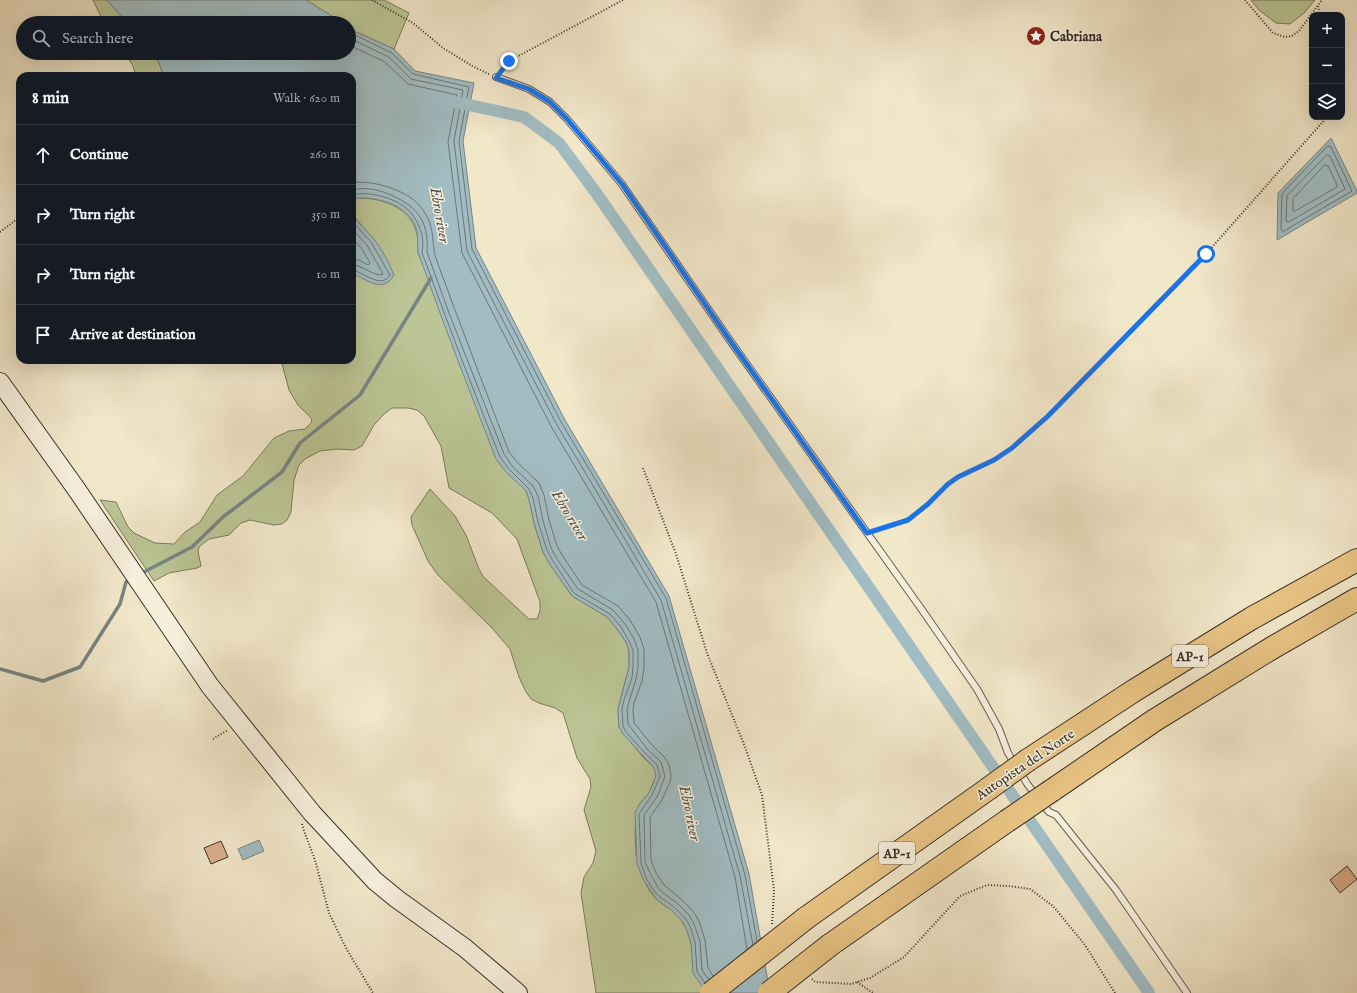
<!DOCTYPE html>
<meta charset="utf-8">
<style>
:root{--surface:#171b24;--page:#242831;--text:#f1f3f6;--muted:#9ea1a6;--line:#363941}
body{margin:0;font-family:"IM FELL English",serif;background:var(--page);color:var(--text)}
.controls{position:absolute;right:12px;top:12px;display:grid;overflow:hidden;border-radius:8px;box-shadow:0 4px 16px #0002}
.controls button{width:36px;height:36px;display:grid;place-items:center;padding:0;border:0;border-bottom:1px solid var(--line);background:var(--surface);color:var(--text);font:20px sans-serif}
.stop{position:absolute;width:12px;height:12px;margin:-9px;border:3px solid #1a73e8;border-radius:50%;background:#fff}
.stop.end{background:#1a73e8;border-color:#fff;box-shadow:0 1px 4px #0008}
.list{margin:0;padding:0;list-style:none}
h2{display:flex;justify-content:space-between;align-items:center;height:52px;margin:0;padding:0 16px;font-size:17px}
h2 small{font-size:13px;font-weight:400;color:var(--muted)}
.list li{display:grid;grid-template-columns:26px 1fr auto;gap:12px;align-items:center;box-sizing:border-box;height:60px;padding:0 16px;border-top:1px solid var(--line)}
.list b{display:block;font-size:15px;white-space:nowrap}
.list em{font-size:13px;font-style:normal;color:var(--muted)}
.icon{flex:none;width:22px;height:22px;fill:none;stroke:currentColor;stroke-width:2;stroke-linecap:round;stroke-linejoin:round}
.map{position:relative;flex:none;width:1357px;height:993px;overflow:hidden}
.search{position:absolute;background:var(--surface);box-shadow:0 4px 16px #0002;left:16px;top:16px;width:340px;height:44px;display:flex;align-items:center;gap:10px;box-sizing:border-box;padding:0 14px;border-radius:22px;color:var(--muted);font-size:15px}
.panel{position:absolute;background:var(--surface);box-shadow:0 4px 16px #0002;left:16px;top:72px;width:340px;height:292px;border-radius:12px}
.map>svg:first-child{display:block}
.green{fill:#bbc595;stroke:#7b7a5e}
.water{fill:#a1bcc2;stroke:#788484}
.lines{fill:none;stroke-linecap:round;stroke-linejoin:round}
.shore{stroke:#6e7675;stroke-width:1}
.stream{stroke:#788484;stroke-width:3.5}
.canal{stroke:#a1bcc2;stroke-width:12}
.building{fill:#dbaf8d;stroke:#3b3028}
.lane-casing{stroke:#685e50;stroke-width:8}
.secondary-casing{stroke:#3b3028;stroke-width:20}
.highway-casing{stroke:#3b3028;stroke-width:24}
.path{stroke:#3b3028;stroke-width:2;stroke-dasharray:1 2;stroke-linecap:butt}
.lane{stroke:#f6efdc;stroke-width:6}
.secondary{stroke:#f6efdc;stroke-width:18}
.highway{stroke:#e8c484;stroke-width:22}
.highway-bridge-casing{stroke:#3b3028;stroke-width:24;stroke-linecap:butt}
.highway-bridge{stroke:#e8c484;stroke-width:22}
.route{stroke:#1a73e8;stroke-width:5}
.labels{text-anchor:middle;stroke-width:3;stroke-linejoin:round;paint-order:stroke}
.shield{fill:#f6efdc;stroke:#73695e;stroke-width:1}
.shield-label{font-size:13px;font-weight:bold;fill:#3b3028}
.poi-label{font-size:14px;font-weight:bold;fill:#3b3028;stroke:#f6efdc;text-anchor:start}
.street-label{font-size:14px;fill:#3b3028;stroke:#f6efdc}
.water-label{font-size:15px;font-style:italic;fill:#54534e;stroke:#f6efdc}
</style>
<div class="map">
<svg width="1357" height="993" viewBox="0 0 1357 993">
<rect width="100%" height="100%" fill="#f1e7c9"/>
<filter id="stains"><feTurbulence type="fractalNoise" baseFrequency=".005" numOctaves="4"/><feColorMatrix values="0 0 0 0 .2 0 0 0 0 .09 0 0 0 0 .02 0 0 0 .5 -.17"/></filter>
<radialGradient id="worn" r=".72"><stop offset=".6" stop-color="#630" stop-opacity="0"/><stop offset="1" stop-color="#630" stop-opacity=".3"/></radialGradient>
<g class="green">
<path d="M93,0H107L127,23H104Z"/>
<path d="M306,0H384L409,13L394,49L356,32L349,27V23H343Z"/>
<path d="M1251,0H1315L1304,13L1290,24L1276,23L1259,10Z"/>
<path d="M125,53H155L164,76H136L133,66Z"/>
<path d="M357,198C392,198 422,214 418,253L520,485L526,491L529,499L534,523L543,552L549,563L572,596L607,617L617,629L626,642L629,651V667L618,709L619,727L642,756L654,768L656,776L649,793L639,805L635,831L636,855L647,887L652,894L657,900L670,909L682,921L686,928L707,993H596L581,893L584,877L593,863L596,851L584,810L591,787L590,779L577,758L563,713L555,708L539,703L531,699L526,692L519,677L510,649L492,628L437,574L428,561L412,525L411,517L430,489L455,516L466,535L479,569L483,576L491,584L529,619H537L540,611V602L517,539L492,513L449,488L441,446L424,416L417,410L408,408H392L384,414L374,425L362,446L354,450L337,449L320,451L305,459L299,465L294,480L291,512L287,520L282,524L274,525L250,520L241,523L229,535L209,539L199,547L198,551L201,566L197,568L169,573L154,581L100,500L116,502L128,527L134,533L155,543L174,544L185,532L200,522L217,495L243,476L274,438L289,431L305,429L311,423L312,419L298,405L289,390L281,360H352V273L394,275L374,240L353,215L352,199Z"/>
</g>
<g class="water">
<path d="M107,0H306L343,23H127Z"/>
<path d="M349,27L356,32L394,49L415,71L474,83L463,141L476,248L565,420L669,596L749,874L770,993H707L693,973L691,943L686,928L682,921L670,909L657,900L643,879L637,864L635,813L639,805L649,793L656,776L654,768L623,734L619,727L618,709L629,667V651L626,642L617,629L607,617L572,596L549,563L543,552L534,523L529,499L526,491L506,472L496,459C471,394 445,329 422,263C421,260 419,256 418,252C417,236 420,229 408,215C397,202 368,195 352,199V76H164L155,53H349Z"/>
<path d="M1331,138L1357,191V193L1277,240L1278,193Z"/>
<path d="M352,214C358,223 366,230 373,238C382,249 389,263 394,275C383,294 367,280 352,273Z"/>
<path d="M259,840L264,851L243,860L238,849Z"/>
</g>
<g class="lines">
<g class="shore">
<path d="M349,32L392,53L413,74L469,87L459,141L472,249L561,422L666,598L745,875L757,941"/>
<path d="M349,38L389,57L411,79L463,90L454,141L467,251L557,425L661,600L740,876L753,945"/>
<path d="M349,45L385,62L408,84L457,95L448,142L462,253L552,428L656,602L735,877L747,949"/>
<path d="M1328,146L1331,147L1352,191L1284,231H1282L1281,229L1282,194Z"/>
<path d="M1327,155L1330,156L1345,189L1289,222H1287L1286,220L1287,196Z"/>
<path d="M1325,165L1328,166L1337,185V187L1295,211H1293V199Z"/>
<path d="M352,183C371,179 406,190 419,205C432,220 432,231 434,250C434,255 437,260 438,264C461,327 485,389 509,452L517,462L539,483L544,495L549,520L557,546L562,555L582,585L618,606L630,620L640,637L644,649V668L642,681L634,703L633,710L634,723L652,745L666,759L669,765L671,776L670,782L662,800L650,817L651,860L656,873L664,885L681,899L693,911L699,921L705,940L708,968L713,976"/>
<path d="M352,190C363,187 376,189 386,193C416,205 429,219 427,252L449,313L504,454L512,466L533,486L538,496L543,521L551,548L557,559L578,589L613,610L625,624L634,639L638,650V668L636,679L629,702L627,710L628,724L648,750L661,762L665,776L657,797L644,815L645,862L651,875L659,889L663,893L677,903L689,915L694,924L700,941L702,970L709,980"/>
<path d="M352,195C369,190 400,199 411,213C418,222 422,231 423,243C423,246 422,249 422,252C423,257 426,262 427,266C450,330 475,394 500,457L509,469L529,489L533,498L538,522L547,550L553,561L574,593L610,614L621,627L629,641L633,650V667L632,678L624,700L622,709L623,726L626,732L645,753L657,765L660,776L652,795L639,814L641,863L646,878L655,892L660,897L673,906L685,918L690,926L695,942L697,972L705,983"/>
<path d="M352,221L371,242L390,275C381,290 362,271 352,270"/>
<path d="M352,229L367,245L383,274L381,275C370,274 362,265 352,265"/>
<path d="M352,238L362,249L370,263L368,265L359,260L352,259"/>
</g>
<g class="stream">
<path d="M140,574L192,547L223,517L282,472L300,443L360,395L431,278"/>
<path d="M0,669L43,681L80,667L120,604L126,582L131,579"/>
</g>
<path class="canal" d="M455,102L524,117L559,143L597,194L1149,993"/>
</g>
<g class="building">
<path d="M221,841L228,857L211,864L204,848Z"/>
<path d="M1347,866L1357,879L1340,893L1330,880Z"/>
</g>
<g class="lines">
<g class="lane-casing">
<path id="lane" d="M496,77L529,89L550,102L567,119L621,183L731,342L920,607L977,689L999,729L1008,753L1028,785L1049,812L1056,815L1116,890L1187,993"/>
</g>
<g class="secondary-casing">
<path id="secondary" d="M0,382L77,490L210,686L312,813L375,881L397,899L465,948L518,993"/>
</g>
<g class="highway-casing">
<g id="highway">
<path d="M1028,760L1135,690L1252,618L1357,560"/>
<path d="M1051,791L1155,720L1272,648L1357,599"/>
<path d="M806,918L988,789"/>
<path d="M830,945L1007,821"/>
</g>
</g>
<g class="path">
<path d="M372,0L413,23L443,48L474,67L489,74"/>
<path d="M1245,0L1273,33L1285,37L1292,36L1299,31L1322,0"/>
<path d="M1318,6L1320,15"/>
<path d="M501,71L509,61L623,0"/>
<path d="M0,232L20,217"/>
<path d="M643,468L676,554L707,653L745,747L762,795L774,890L772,925"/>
<path d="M876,530L908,520L929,504L947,484L958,477L993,460L1012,447L1048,416L1206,254L1327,117"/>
<path d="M213,739L228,730"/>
<path d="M302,824L304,831L315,860L329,913L347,950L373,993"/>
<path d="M812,979L815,982L851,984L870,978L904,957L960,896L987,885L1009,886L1030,889L1053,906L1085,945L1115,993"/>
<path d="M857,982L873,993"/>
</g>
<use href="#lane" class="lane"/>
<use href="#secondary" class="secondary"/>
<use href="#highway" class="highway"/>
<g class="highway-bridge-casing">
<g id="highway-bridge">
<path d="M988,789L1028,760"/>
<path d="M1007,821L1051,791"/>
<path d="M711,993L806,918"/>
<path d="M769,993L830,945"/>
</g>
</g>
<use href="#highway-bridge" class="highway-bridge"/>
</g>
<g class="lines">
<path class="route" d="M509,61L496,78L529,89L550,102L567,119L622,184L731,342L867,533L908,520L928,504L948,484L958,477L994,460L1012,448L1048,416L1206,254"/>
</g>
<defs>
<g id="sight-disc" transform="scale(1)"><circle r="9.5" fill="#8f2418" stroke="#f6efdc"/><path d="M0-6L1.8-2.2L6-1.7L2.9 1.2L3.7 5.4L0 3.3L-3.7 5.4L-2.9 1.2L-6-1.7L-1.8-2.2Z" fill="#fff"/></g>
</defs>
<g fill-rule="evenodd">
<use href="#sight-disc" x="1036" y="36"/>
</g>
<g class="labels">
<g class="shield">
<rect x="1172" y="645" width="36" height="22" rx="3"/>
<rect x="879" y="842" width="36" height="22" rx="3"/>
</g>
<g class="shield-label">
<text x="1190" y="661">AP-1</text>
<text x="897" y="858">AP-1</text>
</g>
<g class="poi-label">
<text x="1050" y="41">Cabriana</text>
</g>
<g class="street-label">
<text transform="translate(1025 764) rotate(-34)" y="5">Autopista del Norte</text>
</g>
<g class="water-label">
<text transform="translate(440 215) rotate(80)" y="5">Ebro river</text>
<text transform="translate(570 515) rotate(59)" y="5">Ebro river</text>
<text transform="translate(690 813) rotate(78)" y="5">Ebro river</text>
</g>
</g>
<rect width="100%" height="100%" filter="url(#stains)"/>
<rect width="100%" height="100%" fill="url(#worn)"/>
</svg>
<div class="controls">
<button>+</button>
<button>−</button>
<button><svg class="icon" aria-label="layers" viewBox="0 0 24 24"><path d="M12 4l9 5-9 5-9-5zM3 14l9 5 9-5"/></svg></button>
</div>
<div class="stop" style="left:1206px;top:254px"></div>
<div class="stop end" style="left:509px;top:61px"></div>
<div class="search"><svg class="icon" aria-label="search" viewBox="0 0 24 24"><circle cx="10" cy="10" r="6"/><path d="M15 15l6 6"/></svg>Search here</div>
<section class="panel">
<h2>8 min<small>Walk · 620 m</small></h2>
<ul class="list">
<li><svg class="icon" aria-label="ahead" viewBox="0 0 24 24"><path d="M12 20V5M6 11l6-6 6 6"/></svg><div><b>Continue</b></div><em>260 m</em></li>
<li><svg class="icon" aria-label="right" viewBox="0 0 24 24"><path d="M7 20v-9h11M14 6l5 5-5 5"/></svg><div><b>Turn right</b></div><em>350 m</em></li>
<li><svg class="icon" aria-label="right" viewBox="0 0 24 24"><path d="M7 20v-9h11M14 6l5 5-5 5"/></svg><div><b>Turn right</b></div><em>10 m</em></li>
<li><svg class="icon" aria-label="arrive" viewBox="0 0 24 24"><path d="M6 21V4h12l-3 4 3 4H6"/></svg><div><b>Arrive at destination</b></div></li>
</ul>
</section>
</div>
